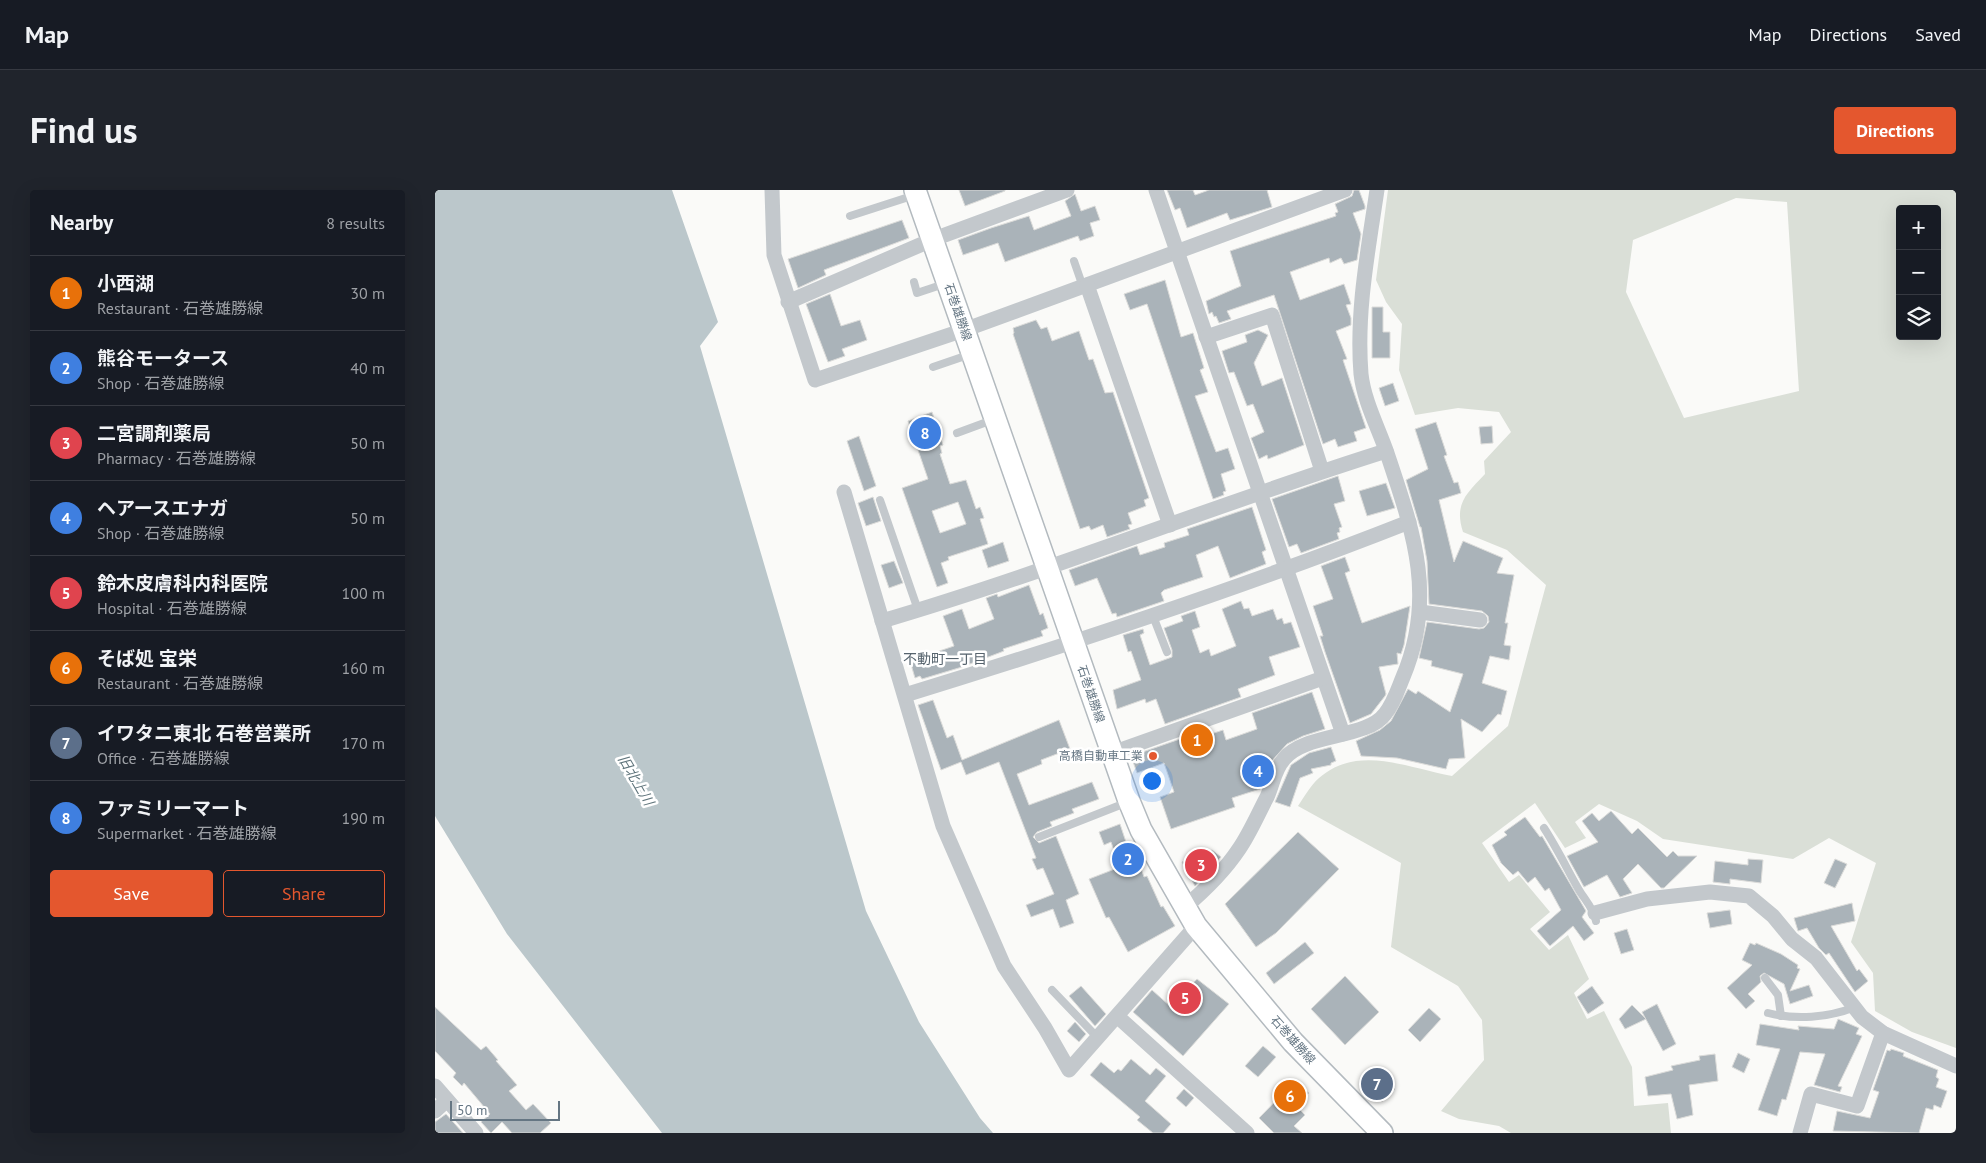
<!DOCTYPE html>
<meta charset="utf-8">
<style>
:root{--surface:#171b24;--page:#20242c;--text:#f1f3f6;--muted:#9ea1a6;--line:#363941;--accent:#e4572e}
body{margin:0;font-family:"PT Sans","Noto Sans JP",sans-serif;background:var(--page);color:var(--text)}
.controls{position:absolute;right:15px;top:15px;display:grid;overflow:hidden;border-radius:5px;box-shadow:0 5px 20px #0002}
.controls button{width:45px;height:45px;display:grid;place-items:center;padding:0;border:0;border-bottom:1px solid var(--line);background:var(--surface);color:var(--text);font:25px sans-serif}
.scale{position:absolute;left:15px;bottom:12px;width:110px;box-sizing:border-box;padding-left:5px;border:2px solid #657683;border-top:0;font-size:14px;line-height:18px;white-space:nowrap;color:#657683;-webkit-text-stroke:4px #fff;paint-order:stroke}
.you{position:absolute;left:716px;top:590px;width:18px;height:18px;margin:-12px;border:4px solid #fff;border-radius:50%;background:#1a73e8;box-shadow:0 0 0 8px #1a73e833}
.badge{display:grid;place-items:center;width:32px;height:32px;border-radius:50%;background:var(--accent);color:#fff;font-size:16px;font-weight:700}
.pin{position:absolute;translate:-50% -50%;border:2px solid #fff;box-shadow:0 1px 5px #0006}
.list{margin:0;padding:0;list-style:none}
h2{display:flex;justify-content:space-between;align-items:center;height:65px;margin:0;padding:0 20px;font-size:21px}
h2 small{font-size:16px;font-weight:400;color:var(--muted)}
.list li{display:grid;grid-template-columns:32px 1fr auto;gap:15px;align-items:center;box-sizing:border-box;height:75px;padding:0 20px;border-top:1px solid var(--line)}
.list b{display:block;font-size:19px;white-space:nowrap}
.list p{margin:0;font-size:16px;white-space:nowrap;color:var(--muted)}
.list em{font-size:16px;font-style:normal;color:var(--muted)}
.actions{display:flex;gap:10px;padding:15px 20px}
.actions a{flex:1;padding:11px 0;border:1px solid var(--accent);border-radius:5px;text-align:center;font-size:18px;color:var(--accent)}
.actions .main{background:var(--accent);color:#fff}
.icon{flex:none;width:28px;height:28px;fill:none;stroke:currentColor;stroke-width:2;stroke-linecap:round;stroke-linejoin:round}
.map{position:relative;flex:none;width:1521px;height:943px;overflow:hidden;border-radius:5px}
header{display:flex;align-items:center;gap:30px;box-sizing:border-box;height:70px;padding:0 25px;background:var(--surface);border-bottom:1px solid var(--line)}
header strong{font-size:24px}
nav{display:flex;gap:28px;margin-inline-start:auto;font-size:18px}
.intro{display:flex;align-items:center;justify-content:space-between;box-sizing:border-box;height:120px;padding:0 30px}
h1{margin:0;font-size:35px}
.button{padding:12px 22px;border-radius:5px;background:var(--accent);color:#fff;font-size:18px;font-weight:700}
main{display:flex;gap:30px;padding:0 30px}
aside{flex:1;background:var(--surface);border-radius:5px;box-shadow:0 5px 20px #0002}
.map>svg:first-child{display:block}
.green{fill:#dadfd7;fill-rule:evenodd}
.water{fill:#bbc7cb}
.building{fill:#aab3b9;stroke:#dcdcda;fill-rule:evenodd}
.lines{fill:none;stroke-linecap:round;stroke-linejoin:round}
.secondary-casing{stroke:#b3babf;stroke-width:24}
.service{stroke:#c3c8cc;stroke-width:8}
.minor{stroke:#c3c8cc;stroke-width:15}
.secondary{stroke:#fff;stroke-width:21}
.poi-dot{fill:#e4572e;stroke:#fff;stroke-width:2}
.labels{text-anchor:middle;stroke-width:5;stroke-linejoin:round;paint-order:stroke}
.street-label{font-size:12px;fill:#657683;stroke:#fff}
.poi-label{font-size:12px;fill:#657683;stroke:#fff;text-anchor:end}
.neighbourhood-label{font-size:14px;fill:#57646e;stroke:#fff}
.water-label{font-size:14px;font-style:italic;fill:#60757c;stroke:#fff}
</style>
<header>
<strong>Map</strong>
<nav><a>Map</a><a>Directions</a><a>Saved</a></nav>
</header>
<div class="intro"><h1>Find us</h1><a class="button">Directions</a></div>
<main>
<aside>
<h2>Nearby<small>8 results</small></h2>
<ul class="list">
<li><span class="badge" style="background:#e8710a">1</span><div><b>小西湖</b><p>Restaurant · 石巻雄勝線</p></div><em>30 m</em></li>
<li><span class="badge" style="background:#3f7fe0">2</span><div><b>熊谷モータース</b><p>Shop · 石巻雄勝線</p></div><em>40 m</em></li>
<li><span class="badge" style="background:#e0444e">3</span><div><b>二宮調剤薬局</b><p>Pharmacy · 石巻雄勝線</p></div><em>50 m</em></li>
<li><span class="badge" style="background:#3f7fe0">4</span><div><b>ヘアースエナガ</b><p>Shop · 石巻雄勝線</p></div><em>50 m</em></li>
<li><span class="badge" style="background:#e0444e">5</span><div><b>鈴木皮膚科内科医院</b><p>Hospital · 石巻雄勝線</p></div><em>100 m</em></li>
<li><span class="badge" style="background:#e8710a">6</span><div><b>そば処 宝栄</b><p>Restaurant · 石巻雄勝線</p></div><em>160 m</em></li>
<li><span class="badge" style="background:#5c6f8a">7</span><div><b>イワタニ東北 石巻営業所</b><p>Office · 石巻雄勝線</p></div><em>170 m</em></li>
<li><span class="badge" style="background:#3f7fe0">8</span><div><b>ファミリーマート</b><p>Supermarket · 石巻雄勝線</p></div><em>190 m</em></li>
</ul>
<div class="actions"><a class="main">Save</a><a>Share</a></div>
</aside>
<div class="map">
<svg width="1521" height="943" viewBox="0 0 1521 943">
<rect width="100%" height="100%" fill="#fafaf8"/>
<path class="green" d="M953,0H1521V858L1477,842L1440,821L1438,783L1416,752L1441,673L1394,648L1358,669L1228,649L1202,631L1164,614L1140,632L1151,648L1130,658L1100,613L1047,653L1074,692L1084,685L1115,722L1095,739L1114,760L1133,745L1154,789L1139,803L1152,829L1169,821L1197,877L1199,916L1233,913L1236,943H1076L1064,936L1024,929L1006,921L1049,870L1047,830L1023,796L956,757L966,673L863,616C869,607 876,595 884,588C923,554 973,578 1017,586L1073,536L1111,395L1072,360L1028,342C1019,314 1031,304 1050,284L1049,271L1076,242L1064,222L1023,218L980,225L964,180L967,134L951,112L941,90ZM1301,8L1352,12L1364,201L1249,228L1191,102L1198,50ZM1465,19H1502V146H1465Z"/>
<path class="water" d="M0,0H237L283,132L265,156L431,721L484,832L545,928L558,943H227L72,744L0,626Z"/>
<g class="building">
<path d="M524,0H570V1L530,16Z"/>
<path d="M732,0H758L760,5L774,0H832L837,17L795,30L792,23L752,38L745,18L740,20Z"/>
<path d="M919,0H924L930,16V19L918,23L926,44L922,70L909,74L906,68L895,73L894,68L855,82L865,110L909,94L916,114L911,115L916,128V135L901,141L912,169L908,170L931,238L919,242L922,251L903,257L900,249L888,254L839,105L792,121L796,129L784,133L781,126L779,127L777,122L774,124L771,111L806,96L795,61L901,26L900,23L903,22L900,14L917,6Z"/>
<path d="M640,4L646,21L660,16L665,30L655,33L659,46L645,51L643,46L570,72L563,53L528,65L523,50L556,38L594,26L599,40L636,26L630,11Z"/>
<path d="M467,30L474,48L389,80L391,85L363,98L353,69Z"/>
<path d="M730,90L746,147L758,143L769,178L765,180L773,202L760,206L781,262L793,258L800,279L786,284L791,301L788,302L789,305L778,309L712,114L695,120L689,104Z"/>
<path d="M395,104L406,136L425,130L432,150L407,159L410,166L393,172L371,114Z"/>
<path d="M937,117H948V142H955V168H937Z"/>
<path d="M601,130L606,139L612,137L617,151L644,141L654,170L658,169L670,203L678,202L714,308L709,310L711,316L693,323L697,334L693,335L695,339L672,347L668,335L656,340L654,336L645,339L578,144L579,143L578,138Z"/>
<path d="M823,140L833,145L819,173L827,196L847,188L869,255L833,269L832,265L824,269L816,248L829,242L818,214L812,216L799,182L794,183L787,161L812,152L810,145Z"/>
<path d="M958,193L964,211L950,216L944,198Z"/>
<path d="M497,222L508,255L505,256L507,263L505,264L515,294L531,290L541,319L545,317L549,328L545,329L553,354L513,367L514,370L506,373L513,393L502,397L467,298L493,289L473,231ZM523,312L531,334L505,343L497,321Z"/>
<path d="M1001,232L1012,265L1009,266L1019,293L1023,292L1026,303L1004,310L1019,372L1028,351L1068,368L1062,383L1079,385L1070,433H1073L1069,455L1076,456L1074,470L1055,466L1047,493L1072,501L1066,525L1063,524L1047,542L1026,529L1030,568L1014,569L1011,579L962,568L926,566L921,551L945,540L956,531L973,499L981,504L983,501L1015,522L1028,484L996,476L997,471L984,468L992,432L1044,439L1049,438L1054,432L1053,426L1047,421L994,414L992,371L986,337H985L971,290L993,279L980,239Z"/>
<path d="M1057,236L1058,253L1046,254L1044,237Z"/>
<path d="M424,246L441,296L429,301L412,251Z"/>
<path d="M903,286L910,311L899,314L907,337L904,338L905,342L902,343L904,349L866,363L862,354L854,357L837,309Z"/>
<path d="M951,293L960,318L932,326L924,301Z"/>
<path d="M438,307L446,331L431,336L423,313Z"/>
<path d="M817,317L831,360L827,362L831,374L795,388L783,356L761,365L768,387L729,400L726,403L729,411L682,427L681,423L677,424L662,388L640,396L634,380L702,356L705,365L730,357L729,353L754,345L752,339Z"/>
<path d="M568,352L574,371L553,378L547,360Z"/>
<path d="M910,367L915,381L910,383L927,433L975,416L969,455L966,464L962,463L963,474L944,477L951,504L950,506L936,524L915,533L890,462L885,446H888L878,416L898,409L886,376Z"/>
<path d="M459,371L468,393L454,398L446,375Z"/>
<path d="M594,395L605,425L608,423L613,438L606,441L608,446L568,459L569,461L527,477L487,489L485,486L480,488L475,471L519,456L508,426L527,419L534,439L559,429L551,408L562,404L563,407Z"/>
<path d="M806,411L809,419L814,418L817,426L838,419L842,430L847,428L849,434L856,432L865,457L834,467L840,485L803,499L806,507L730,534L721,509L711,513L710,509L682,519L678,500L706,490L696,461L693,462L688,445L708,439L709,443L705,445L715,475L737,467V460L729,438L748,431L746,426L760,421L765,437L757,440L765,463L774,459L776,466L801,456L787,419Z"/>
<path d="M877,502L890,539L868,546L852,554L835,573L825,599L797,608L800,617L736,639L725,607L739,602L729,573L702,583L696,566L768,541L770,546L788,540L791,550L822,539L817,523Z"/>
<path d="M498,510L512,548L518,545L527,570L624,530L635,559L606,570L607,574L582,584L594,615L657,592L664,609L637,619L639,623L615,632L617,636L602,642L598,647L604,653L621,646L644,704L631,710L639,733L625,738L618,719L596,727L591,715L619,704L608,678L602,680L597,669L601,668L564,572L531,585L526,572L506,580L483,515Z"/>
<path d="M896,557L901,571L896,573V575L876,579L878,583L865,588L855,617L840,612L856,575L874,563Z"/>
<path d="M1176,621L1197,644L1203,638L1232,667L1238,661L1243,666H1262L1229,698H1226L1203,674L1188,689L1197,703L1185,707L1172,685L1149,697L1132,666L1163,652L1147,631L1157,623L1164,631Z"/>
<path d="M1090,627L1105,647L1107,646L1151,721L1147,727L1159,743L1149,751L1138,736L1115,756L1102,741L1126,720L1114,698L1110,701L1100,687L1093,693L1083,681L1078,685L1066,673L1057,655L1072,645L1069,642Z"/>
<path d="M685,634L693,658L698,656L709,687L712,686L726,717L728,716L740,736L693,762L674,727L671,728L654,689L685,677L676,652L669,655L664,642Z"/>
<path d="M863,642L904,679L841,743L821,757L790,714Z"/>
<path d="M777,660L786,667L760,696L747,672Z"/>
<path d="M1313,669L1328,670L1326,693L1295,689V694L1278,692L1280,671L1313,675Z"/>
<path d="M1400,669L1412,674L1400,698L1389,693Z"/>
<path d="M1417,713L1420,731L1396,736L1422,781L1424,779L1433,791L1420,802L1394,763L1391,765L1384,758L1372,738L1363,741L1359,728Z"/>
<path d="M1295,720L1297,734L1275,738L1272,723Z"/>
<path d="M1192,739L1199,760L1186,764L1179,743Z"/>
<path d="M870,752L879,763L839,794L831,783Z"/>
<path d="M1315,753L1320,755L1321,753L1346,764L1363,775L1362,778L1365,779L1355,801L1374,795L1378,806L1355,814L1349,794L1329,783L1325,786L1326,792L1313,804L1320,811L1311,819L1292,798L1317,775L1307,770Z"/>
<path d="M910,786L944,822L910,855L876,819Z"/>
<path d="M762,789L794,814L748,866L698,822L717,800L736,817Z"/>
<path d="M646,796L671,824L660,836L634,806Z"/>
<path d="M1157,796L1169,813L1153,824L1142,807Z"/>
<path d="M1222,814L1241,854L1228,861L1207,822Z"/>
<path d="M1197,815L1211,829L1190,839L1184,829Z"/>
<path d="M0,817L46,860L51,856L63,870L61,871L82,895L74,901L91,920L98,914L116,933L105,943H77L67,932L56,943L46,932L55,924L29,893L27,896L18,887L21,883L0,861Z"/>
<path d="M994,818L1006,829L985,852L973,840Z"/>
<path d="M1403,829L1424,838L1421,844L1427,846L1403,896L1407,897L1405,902L1379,895L1390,864L1365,862L1351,910L1347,909L1342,926L1323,920L1345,859L1321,855L1325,834L1364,840L1363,836L1399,839Z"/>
<path d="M640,832L651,844L644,852L632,841Z"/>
<path d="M828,856L841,867L823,887L810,876Z"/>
<path d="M1456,859L1469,863L1468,866L1503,880L1501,887L1504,889L1501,897L1512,901L1506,918L1499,915L1498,920L1491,918L1484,943L1398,941L1402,921L1435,928L1444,902L1438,900L1452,860L1455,861Z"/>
<path d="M1303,863L1315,869L1309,883L1297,877Z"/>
<path d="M1280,864L1283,891L1254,895L1258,925L1242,929L1236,904L1213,906L1210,887L1238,880L1236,876L1265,870L1264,866Z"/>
<path d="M696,869L715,885L721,878L731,886L710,911L736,934L728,943H718L702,930L705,927L655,885L666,872L679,883L683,879L686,881Z"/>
<path d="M939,878L960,899L947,912L926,890Z"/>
<path d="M861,890L874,903L861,916L870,925L859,936L867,943H839L824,928Z"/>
<path d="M749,899L759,908L751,917L741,908Z"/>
<path d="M11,924L28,943H0V932Z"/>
</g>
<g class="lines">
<g class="secondary-casing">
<path id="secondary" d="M480,0L694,611L706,640L761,736L858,852L947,943"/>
</g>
<g class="service">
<path d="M415,26L480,5"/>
<path d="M639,71L648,97"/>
<path d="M479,92L482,103L512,93"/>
<path d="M498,177L536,164"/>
<path d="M522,243L560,229"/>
<path d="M445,310L483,420"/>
<path d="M718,426L732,462"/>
<path d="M1109,638C1122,658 1132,679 1144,700C1150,710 1159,719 1161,731"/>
<path d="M604,647L693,612"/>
<path d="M1330,788L1343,805L1346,826"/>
<path d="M617,800L663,848"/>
<path d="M1333,823C1360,830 1393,828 1420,817"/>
</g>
<g class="minor">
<path d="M337,0L339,65L380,190L529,140L910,0"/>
<path d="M721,0L908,544"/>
<path d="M652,95L735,335"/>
<path d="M353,112L499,49L632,0"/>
<path d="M771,147L837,125L887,281"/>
<path d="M409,302L508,636L569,776L610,838L634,880L761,736"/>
<path d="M985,422L1045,430"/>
<path d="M447,431C617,381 782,314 951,261"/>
<path d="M470,505C640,453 809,397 974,332"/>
<path d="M677,563L888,488"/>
<path d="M750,717C770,700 790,680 804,659C815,643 823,624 832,607C838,594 839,580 849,569C869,543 932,549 950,524C959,513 963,499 968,487C1002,406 978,341 952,263C943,237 929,211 926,184C921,122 933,61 942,0"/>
<path d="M1160,723L1212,709L1275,702L1314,706L1338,726L1357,749L1381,768L1427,827L1448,843L1521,876"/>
<path d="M683,827L812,943"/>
<path d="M0,896L41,943"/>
<path d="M0,921L12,910"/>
<path d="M1365,943L1376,904L1422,916L1448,843"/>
</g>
<use href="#secondary" class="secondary"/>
</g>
<circle class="poi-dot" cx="718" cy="566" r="5"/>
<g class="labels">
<g class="street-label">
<text transform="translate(523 122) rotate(71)" y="4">石巻雄勝線</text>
<text transform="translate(656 504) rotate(71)" y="4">石巻雄勝線</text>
<text transform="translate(858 850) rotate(48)" y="4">石巻雄勝線</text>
</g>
<g class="poi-label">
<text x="708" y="570">高橋自動車工業</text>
</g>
<g class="neighbourhood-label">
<text x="510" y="474">不動町一丁目</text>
</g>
<g class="water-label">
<text transform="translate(201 590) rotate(60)" y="5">旧北上川</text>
</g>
</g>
</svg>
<div class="controls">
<button>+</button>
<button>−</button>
<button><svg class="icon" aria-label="layers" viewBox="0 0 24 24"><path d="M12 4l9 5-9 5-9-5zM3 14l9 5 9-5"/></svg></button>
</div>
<div class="scale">50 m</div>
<div class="you"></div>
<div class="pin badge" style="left:762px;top:550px;background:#e8710a">1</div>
<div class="pin badge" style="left:693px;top:669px;background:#3f7fe0">2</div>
<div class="pin badge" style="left:766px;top:675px;background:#e0444e">3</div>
<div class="pin badge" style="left:823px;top:581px;background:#3f7fe0">4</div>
<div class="pin badge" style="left:750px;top:808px;background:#e0444e">5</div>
<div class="pin badge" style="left:855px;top:906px;background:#e8710a">6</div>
<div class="pin badge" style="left:942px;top:894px;background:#5c6f8a">7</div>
<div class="pin badge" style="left:490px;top:243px;background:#3f7fe0">8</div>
</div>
</main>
